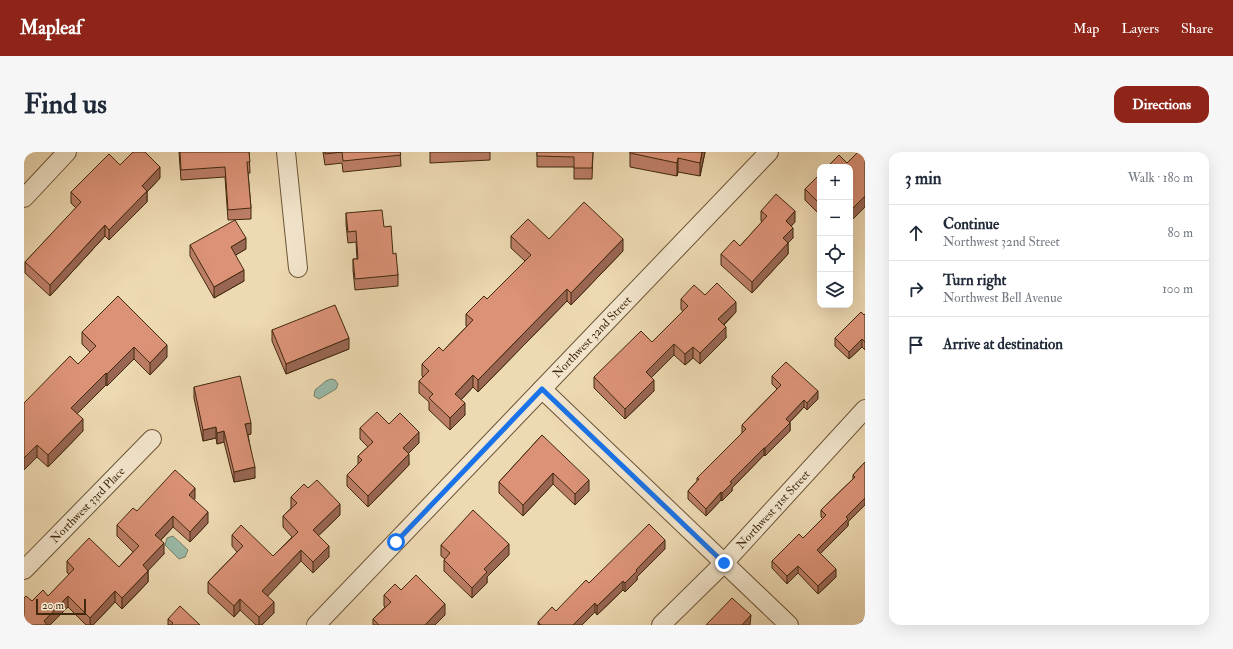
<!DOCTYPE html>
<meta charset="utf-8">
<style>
:root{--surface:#fff;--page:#f6f6f7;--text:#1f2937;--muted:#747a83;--line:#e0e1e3;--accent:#8f2418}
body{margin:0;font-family:"IM FELL Double Pica",serif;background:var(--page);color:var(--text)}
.controls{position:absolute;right:12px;top:12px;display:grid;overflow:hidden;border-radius:8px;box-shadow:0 4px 16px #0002}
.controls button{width:36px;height:36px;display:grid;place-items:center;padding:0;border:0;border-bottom:1px solid var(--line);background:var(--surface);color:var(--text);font:20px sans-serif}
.scale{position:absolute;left:12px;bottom:10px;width:50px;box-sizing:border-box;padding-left:4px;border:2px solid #41290e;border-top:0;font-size:11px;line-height:14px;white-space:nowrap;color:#41290e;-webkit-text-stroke:3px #f3e6cd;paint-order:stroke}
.stop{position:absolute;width:12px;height:12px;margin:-9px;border:3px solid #1a73e8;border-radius:50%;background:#fff}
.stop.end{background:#1a73e8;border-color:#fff;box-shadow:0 1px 4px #0008}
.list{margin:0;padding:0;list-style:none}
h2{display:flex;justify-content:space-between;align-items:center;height:52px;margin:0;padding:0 16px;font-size:17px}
h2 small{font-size:13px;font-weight:400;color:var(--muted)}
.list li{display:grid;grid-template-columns:26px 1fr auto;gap:12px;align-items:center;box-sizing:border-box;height:56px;padding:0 16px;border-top:1px solid var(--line)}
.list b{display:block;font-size:15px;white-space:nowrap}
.list p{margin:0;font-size:13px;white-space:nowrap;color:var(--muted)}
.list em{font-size:13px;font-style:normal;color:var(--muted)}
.icon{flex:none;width:22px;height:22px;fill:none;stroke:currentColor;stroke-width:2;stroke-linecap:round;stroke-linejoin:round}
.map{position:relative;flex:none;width:841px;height:473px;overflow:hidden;border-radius:12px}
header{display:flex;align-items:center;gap:24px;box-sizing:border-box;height:56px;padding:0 20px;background:var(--accent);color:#fff}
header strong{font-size:19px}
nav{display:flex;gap:22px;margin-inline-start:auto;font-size:14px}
.intro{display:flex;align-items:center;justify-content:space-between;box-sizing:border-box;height:96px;padding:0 24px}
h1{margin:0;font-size:28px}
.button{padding:10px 18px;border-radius:12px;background:var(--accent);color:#fff;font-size:14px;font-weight:700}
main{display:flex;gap:24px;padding:0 24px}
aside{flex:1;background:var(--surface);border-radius:12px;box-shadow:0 4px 16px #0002}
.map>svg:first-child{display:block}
.water{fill:#9abaa8;stroke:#76806a}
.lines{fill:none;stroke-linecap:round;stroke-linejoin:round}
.minor-casing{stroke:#6c5537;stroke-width:20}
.minor{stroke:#f3e6cd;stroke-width:18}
.wall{fill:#bc7e66;stroke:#41290e}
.shaded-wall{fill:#996653;stroke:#41290e}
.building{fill:#db9277;stroke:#41290e}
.route{stroke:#1a73e8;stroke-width:5}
.labels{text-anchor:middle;stroke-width:3.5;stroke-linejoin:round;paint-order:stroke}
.street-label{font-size:12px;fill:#41290e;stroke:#f3e6cd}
</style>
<header>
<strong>Mapleaf</strong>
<nav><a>Map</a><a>Layers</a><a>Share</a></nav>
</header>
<div class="intro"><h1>Find us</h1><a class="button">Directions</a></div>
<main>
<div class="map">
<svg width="841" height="473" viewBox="0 0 841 473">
<rect width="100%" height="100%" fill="#edd9b2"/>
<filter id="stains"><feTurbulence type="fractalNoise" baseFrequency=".005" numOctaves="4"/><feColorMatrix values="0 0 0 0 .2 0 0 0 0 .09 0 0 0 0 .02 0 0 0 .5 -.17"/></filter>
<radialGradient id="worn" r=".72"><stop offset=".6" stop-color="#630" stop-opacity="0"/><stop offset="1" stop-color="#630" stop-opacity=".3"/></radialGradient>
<g class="water">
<path d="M307,227L311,228L314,232L312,237L295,247L290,244L291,238L302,229Z"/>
<path d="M149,384L164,398L161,405L155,407L141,393L143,386Z"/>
</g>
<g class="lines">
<g class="minor-casing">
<g id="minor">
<path d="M262,0L274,116"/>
<path d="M0,46L43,0"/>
<path d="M518,237L765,473"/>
<path id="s1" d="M0,418L128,287"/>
<path id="s2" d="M292,473L745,0"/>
<path id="s3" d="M637,473L700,411L841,257"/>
</g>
</g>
<use href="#minor" class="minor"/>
</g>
<g class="wall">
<path d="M155,0H225L226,21H224L227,56V67L204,68L201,25L157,28Z"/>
<path d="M299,0H376L377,14L319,20L318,11L301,13Z"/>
<path d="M406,0H466V8L406,11Z"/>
<path d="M513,0H569L568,27H550V15H513Z"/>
<path d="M606,0H681L676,24L654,20L653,24L606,15Z"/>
<path d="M96,13L136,26L123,40V50L85,88L81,84L26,144L1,121V110L52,56L47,51V40Z"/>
<path d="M796,22V63L781,48V37Z"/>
<path d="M737,59L771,70L767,74L769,86L764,91V102L728,141L697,113V102L716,94L738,70L737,69Z"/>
<path d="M322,61L360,75L369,102L374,123V134L331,138L329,118V107H333L332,90L324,91L322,72Z"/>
<path d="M487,84L525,87L599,99L547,153L543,149L454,240L449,235L437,248L441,263L426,278L405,258V250L395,241V229L399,225L398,224V212L419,199L443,174H442V162L463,147L501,109L487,96Z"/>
<path d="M166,93L222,97L211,103L220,129L190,146L166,104Z"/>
<path d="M681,143L712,160L700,173L702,186L676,212L669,206L661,213L650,203L627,226L630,239L601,267L570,236V225L628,190L659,160L657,157V147Z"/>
<path d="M94,144L143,205L126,223L110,207L83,234L82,233L53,262L59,279L24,315L13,305L0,318V251L54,212L66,200L58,192V180Z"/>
<path d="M841,162V198L838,195L825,207L811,194V186Z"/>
<path d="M248,178L325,197L262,222L248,189Z"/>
<path d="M748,224L794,247L783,258L780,255L766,270V279L741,304L740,303L708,336V339L698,349L697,348L682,364L664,347V339L673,329V326L718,281V273L753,237L748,232Z"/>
<path d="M170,235L227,282H224L231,326L210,330L200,290L193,292L192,286L179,289L170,246Z"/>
<path d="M365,272L395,291L384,301L385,313L344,355L323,334V323L334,312V304L344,295L336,287V276Z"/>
<path d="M518,283L565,339L551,353L529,332L499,364L475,341V330Z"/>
<path d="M841,310L824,370V374L796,401L812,425L794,442L774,421L763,432L748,416V409L779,386L799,367L797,365V358L829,327V323Z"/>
<path d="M284,336L316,363L294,384L305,405L289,421L277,409L243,444L250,461L238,473H232L216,458L210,465L184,441V430L213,400L208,394V383L249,404L268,385L259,375V364L267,356V345Z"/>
<path d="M171,347L170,348L184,371L166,390L149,375L137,388L140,402L124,418V430L98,457L91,450L69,473H62L44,455L26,473H0L8,449L24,444L45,423L43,420V409L95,415L109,400L93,384V373L113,359Z"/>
<path d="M417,393L485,403L463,425V431L448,446L420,419V408L421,407L417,404Z"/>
<path d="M641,397L613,425V428L601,440L599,438L573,463L571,460L558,473H514V470L532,459Z"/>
<path d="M360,443L421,463L411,473H349V467L361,455L360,454Z"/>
<path d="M144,467L176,473H144Z"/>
</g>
<g class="shaded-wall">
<path d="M678,0H681L676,24V11Z"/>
<path d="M654,6V20L653,24V11Z"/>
<path d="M136,15V26L123,40V50L85,88V78L118,34Z"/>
<path d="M841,44V55L826,70V59Z"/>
<path d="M771,59V70L762,80V69Z"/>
<path d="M81,73V84L26,144V133Z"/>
<path d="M769,76V86L764,91V102L728,141V130L759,86Z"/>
<path d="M222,86V97L207,106V95Z"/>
<path d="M599,87V99L547,153V141Z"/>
<path d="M220,118V129L190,146V135Z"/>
<path d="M543,137V149L454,240V228Z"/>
<path d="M712,150V160L694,178V167Z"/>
<path d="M702,175V186L676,212V201Z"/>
<path d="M325,186V197L262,222V212Z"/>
<path d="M838,187V195L825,207V200Z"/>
<path d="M650,192V203L622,231V220Z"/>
<path d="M143,193V205L126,223V211Z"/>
<path d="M110,195V207L83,234V222Z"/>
<path d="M669,195V206L661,213V202Z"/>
<path d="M82,221V233L47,268V256Z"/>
<path d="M449,223V235L431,254V242Z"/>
<path d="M630,228V239L601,267V257Z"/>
<path d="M794,239V247L783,258V251Z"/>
<path d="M780,248V255L762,274V267Z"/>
<path d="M441,251V263L426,278V266Z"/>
<path d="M59,267V279L24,315V303Z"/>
<path d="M227,271V282L221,283V272Z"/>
<path d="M766,271V279L741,304V296Z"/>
<path d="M192,275V286L179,289V278Z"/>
<path d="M200,279V290L193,292V281Z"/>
<path d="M395,280V291L379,307V296Z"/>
<path d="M13,293V305L0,318V306Z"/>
<path d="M740,296V303L708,336V339L698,349V341L706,330Z"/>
<path d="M385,302V313L344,355V344Z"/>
<path d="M231,315V326L210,330V320Z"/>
<path d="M529,321V332L499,364V353Z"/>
<path d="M565,328V339L551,353V342Z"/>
<path d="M171,336V347L165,353V343Z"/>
<path d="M697,340V348L682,364V357Z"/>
<path d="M841,346V353L824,370V374L793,405V398L822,365Z"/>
<path d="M316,352V363L289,389V378Z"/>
<path d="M184,360V371L166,390V380Z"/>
<path d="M149,364V375L131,394V383Z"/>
<path d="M641,388V397L613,425V428L601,440V431L612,418Z"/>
<path d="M140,391V402L119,424V413Z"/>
<path d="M485,392V403L463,425V431L448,446V436L460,417Z"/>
<path d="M305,394V405L289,421V410Z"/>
<path d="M277,398V409L238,450V439Z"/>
<path d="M774,414V421L763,432V424Z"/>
<path d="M812,417V425L794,442V434Z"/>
<path d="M124,419V430L98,457V446Z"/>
<path d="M599,429V438L573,463V454Z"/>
<path d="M91,439V450L69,473H66V466Z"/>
<path d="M44,444V455L26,473H20V469Z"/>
<path d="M216,447V458L210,465V454Z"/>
<path d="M250,450V461L238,473H235V465Z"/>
<path d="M571,451V460L558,473H549Z"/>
<path d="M421,452V463L411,473H401Z"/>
<path d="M727,463L726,473H718Z"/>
</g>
<g class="building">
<path d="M109,0H121L136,15L118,34L123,39L85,78L81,73L26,133L1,110L57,50L47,40L85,2L96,13Z"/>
<path d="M156,0H225L226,10H223L227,56L204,58L201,15L157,18Z"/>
<path d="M301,0H376L377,3L319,9L318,0L301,2Z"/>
<path d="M513,0H569L568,16H550V5L513,4Z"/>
<path d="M606,0H678L676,11L654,6L653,11L606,1Z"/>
<path d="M834,0H835L841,6V44L826,59V15H803L815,3L823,11Z"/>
<path d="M796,22V52L781,37Z"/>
<path d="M752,42L771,59L762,69L769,76L759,86L764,91L728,130L697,102L710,88L716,94L743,64L737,59Z"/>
<path d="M560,50L599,87L547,141L543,137L454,228L449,223L431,242L441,251L426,266L405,246L409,242L395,229L405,219L398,212L415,195L419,199L449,168L442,162L460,144L463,147L507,103L487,84L504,67L525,87Z"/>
<path d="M358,58L360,75L367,74L369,102L372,101L374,123L331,127L329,107H334L332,79L324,80L322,61Z"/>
<path d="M211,68L222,86L207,95L220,118L190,135L166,93Z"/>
<path d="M693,131L712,150L694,167L702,175L676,201L669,195L661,202L650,192L622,220L630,228L601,257L570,225L617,179L628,190L664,154L657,147L670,133L681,143Z"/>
<path d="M94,144L143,193L126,211L110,195L83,222L82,221L47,256L59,267L24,303L13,293L0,306V251L46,204L54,212L72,194L58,180Z"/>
<path d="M311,153L325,186L262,212L248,178Z"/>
<path d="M837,160L840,163L841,162V190L838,187L825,200L811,186Z"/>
<path d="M762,210L794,239L783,251L780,248L762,267L766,271L741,296H740L706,330L708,331L698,341L697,340L682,357L664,339L675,327L673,326L722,277L718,273L757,233L748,224Z"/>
<path d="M216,224L227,271L221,272L231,315L210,320L200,279L193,281L192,275L179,278L170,235Z"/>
<path d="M353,260L365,272L376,261L395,280L379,296L385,302L344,344L323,323L338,308L334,304L349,290L336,276Z"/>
<path d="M518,283L565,328L551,342L529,321L499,353L475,330Z"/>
<path d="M841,310V346L822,365L824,367L793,398L812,417L794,434L774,414L763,424L748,409L775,382L779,386L802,363L797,358L831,325L829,323Z"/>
<path d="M151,318L171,336L165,343L184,360L166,380L149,364L131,383L140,391L119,413L124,419L98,446L91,439L66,466L44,444L20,469L23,473H0V446L2,444L8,449L19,438L24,444L50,417L43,409L65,386L95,415L115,394L93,373L109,356L113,359Z"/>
<path d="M293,328L316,352L289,378L305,394L289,410L277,398L238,439L250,450L235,465L216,447L210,454L184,430L219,394L208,383L217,373L249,404L274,380L259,364L273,351L267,345L280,332L284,336Z"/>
<path d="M449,358L485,392L460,417L463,420L448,436L420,408L426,401L417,393Z"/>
<path d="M625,372L641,388L612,418L613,419L601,431L599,429L573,454L571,451L549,473H517L514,470L528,455L532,459L562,428L565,431Z"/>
<path d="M392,423L421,452L401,473H355L349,467L367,450L360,443L371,432L377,438Z"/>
<path d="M708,446L727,463L718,473H682Z"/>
<path d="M156,454L176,473H147L149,471L144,467Z"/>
<path d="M840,467L841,468V473H834Z"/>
</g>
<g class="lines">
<path class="route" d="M372,390L518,237L700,411"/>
</g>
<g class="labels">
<g class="street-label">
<text dy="4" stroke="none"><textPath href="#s2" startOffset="399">Northwest 32nd Street</textPath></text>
<text dy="4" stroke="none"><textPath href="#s1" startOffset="91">Northwest 33rd Place</textPath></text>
<text dy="4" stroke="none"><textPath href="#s3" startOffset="161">Northwest 31st Street</textPath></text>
</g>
</g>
<rect width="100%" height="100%" filter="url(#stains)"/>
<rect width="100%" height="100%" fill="url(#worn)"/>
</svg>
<div class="controls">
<button>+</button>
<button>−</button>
<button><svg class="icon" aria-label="locate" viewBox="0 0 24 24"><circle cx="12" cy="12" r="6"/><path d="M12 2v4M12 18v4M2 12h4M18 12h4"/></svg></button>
<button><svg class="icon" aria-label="layers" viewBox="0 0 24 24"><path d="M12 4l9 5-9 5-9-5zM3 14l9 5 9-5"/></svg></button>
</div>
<div class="scale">20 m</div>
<div class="stop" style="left:372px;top:390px"></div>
<div class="stop end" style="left:700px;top:411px"></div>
</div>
<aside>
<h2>3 min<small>Walk · 180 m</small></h2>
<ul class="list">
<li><svg class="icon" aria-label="ahead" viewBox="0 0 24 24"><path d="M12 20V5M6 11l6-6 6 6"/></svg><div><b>Continue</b><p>Northwest 32nd Street</p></div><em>80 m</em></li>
<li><svg class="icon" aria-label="right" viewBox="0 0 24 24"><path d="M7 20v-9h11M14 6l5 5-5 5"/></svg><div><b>Turn right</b><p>Northwest Bell Avenue</p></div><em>100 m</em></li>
<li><svg class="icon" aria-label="arrive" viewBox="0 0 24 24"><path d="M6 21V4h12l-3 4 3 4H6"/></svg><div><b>Arrive at destination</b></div></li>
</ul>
</aside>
</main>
